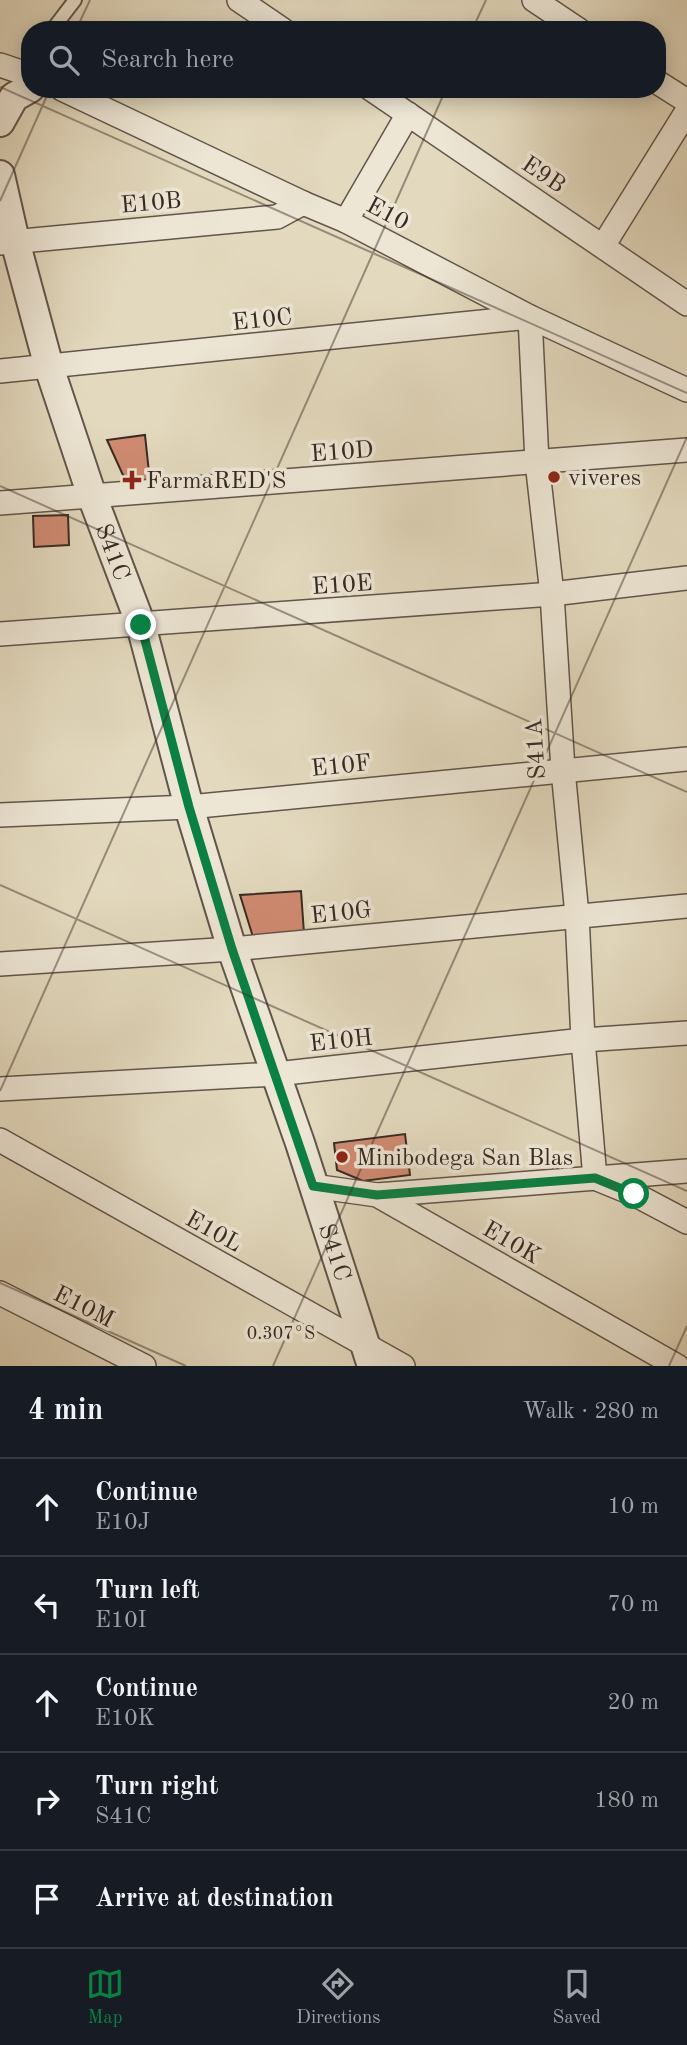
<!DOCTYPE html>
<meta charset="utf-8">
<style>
:root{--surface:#171b24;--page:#242831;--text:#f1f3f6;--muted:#9ea1a6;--line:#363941;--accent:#0b8043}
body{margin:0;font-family:"Old Standard TT",serif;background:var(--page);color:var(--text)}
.stop{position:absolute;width:21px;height:21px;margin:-16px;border:5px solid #0b8043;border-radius:50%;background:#fff}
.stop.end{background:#0b8043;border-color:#fff;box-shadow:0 2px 7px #0008}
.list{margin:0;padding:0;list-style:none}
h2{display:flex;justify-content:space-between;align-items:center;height:91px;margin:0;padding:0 28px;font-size:30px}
h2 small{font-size:23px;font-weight:400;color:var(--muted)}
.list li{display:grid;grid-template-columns:46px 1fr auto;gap:21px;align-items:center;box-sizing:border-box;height:98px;padding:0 28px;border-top:2px solid var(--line)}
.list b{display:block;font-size:26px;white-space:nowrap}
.list p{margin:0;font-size:23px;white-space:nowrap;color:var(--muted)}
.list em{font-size:23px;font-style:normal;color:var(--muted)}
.icon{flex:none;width:38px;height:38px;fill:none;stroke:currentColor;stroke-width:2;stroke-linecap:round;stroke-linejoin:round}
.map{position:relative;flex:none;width:687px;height:1366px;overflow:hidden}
.search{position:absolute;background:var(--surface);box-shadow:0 4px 18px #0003;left:21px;right:21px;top:21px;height:77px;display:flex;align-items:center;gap:18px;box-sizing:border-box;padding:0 24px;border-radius:28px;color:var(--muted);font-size:26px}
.sheet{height:581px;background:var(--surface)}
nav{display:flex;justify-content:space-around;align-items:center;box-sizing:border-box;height:98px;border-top:2px solid var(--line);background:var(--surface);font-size:19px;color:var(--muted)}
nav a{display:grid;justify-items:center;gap:4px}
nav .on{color:var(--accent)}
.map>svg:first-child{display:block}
.building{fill:#d18b72;stroke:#372923;stroke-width:2}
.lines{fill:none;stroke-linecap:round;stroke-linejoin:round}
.service-casing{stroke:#62554a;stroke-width:16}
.minor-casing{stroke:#62554a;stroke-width:26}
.tertiary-casing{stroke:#62554a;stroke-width:32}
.service{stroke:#ede6d5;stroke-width:12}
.minor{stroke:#ede6d5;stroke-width:23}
.tertiary{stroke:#ede6d5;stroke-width:28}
.route{stroke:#0b8043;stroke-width:9}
.ticks{fill:none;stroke:#372923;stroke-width:2;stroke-opacity:0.45}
.poi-dot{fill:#8f2418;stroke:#ede6d5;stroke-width:2.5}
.labels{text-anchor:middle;stroke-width:7;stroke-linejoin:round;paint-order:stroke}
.street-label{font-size:24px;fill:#372923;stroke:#ede6d5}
.poi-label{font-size:24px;fill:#372923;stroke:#ede6d5;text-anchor:start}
.ticks-label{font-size:18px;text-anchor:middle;fill:#372923;stroke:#ede6d5;stroke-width:7;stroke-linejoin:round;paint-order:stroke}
</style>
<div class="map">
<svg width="687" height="1366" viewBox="0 0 687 1366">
<rect width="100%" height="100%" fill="#e3d9be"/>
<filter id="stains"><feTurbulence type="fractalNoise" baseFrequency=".00286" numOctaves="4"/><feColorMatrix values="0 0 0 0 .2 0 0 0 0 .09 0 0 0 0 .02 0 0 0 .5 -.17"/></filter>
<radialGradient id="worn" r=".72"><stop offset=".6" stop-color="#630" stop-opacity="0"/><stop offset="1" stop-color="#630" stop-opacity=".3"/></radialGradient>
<g class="building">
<path d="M145,435L150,482L127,484L107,440Z"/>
<path d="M68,515L69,545L34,547L33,516Z"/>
<path d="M301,891L304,933L253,937L240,895Z"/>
<path d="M405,1134L410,1175L363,1181L337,1170L334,1143Z"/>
</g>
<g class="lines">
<g class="service-casing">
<path id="service" d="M52,30L75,0"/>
</g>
<g class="minor-casing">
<g id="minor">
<path d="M239,0L283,30"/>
<path d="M534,0L579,30"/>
<path d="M0,65L30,75"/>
<path d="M657,82L687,101"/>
<path d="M62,89L303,203L346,221L530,317L687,390"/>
<path d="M371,89L687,304"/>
<path d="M346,221L408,114"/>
<path d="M0,243L277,217L303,203"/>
<path d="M603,246L687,111"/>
<path d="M0,371L530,317L537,462L552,594L563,770L577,915L583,1040L595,1178L634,1194L687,1222"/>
<path d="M0,503L687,450"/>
<path d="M0,634L552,594L687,578"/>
<path d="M0,815L189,807L687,759"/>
<path d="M0,964L232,949L687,906"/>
<path d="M0,1089L276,1074L583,1040L687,1033"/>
<path d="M0,1140L403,1366"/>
<path d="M313,1186L377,1195L677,1366"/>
<path d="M377,1195L687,1171"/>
<path d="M0,1293L144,1366"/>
</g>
</g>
<g class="tertiary-casing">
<g id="tertiary">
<path d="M0,122L14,97L30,88"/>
<path id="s1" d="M0,175L15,241L49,367L92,496L141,625L189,807L232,949L300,1143L372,1366"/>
</g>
</g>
<use href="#service" class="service"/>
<use href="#minor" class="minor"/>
<use href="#tertiary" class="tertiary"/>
</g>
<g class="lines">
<path class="route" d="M141,625L189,807L232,949L313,1186L377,1195L595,1178L634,1194"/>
</g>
<path class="ticks" d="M76,30L90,0M472,30L486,0M0,87L687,393M0,201L50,89M0,486L687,792M0,885L687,1191M0,1091L446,89M0,1283L186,1366M273,1366L687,437M669,1366L687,1326"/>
<g class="poi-dot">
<circle cx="554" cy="477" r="7"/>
<path d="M128.5 469.5h7v7h7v7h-7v7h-7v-7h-7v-7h7z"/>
<circle cx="342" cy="1157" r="7"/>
</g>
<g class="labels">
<g class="street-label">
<text transform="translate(544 174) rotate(34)" y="8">E9B</text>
<text transform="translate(151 202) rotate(-5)" y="8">E10B</text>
<text transform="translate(388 213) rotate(28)" y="8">E10</text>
<text transform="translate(262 319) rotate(-6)" y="8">E10C</text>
<text transform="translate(342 451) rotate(-4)" y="8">E10D</text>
<text dy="8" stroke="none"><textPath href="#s1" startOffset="394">S41C</textPath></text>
<text transform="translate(342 584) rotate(-4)" y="8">E10E</text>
<text transform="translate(535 749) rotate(-94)" y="8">S41A</text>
<text transform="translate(341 765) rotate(-6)" y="8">E10F</text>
<text transform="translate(341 912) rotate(-6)" y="8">E10G</text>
<text transform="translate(341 1040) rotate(-6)" y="8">E10H</text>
<text transform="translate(214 1231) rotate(29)" y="8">E10L</text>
<text transform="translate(512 1242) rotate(30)" y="8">E10K</text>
<text dy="8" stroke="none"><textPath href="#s1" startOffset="1129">S41C</textPath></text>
<text transform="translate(84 1306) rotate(27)" y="8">E10M</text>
</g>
<g class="poi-label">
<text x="568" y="485">viveres</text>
<text x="146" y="488">FarmaRED'S</text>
<text x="356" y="1165">Minibodega San Blas</text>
</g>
</g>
<g class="ticks-label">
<text x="281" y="1339">0.307°S</text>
</g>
<rect width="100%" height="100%" filter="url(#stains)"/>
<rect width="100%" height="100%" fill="url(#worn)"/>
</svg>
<div class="stop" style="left:634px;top:1194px"></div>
<div class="stop end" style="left:141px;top:625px"></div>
<div class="search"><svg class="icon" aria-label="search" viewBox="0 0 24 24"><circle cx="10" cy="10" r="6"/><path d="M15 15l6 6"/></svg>Search here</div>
</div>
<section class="sheet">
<h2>4 min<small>Walk · 280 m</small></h2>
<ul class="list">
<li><svg class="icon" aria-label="ahead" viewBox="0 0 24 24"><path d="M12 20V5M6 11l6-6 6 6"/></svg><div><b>Continue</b><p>E10J</p></div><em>10 m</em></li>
<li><svg class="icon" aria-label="left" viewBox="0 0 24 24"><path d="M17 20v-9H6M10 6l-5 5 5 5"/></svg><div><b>Turn left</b><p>E10I</p></div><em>70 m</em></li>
<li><svg class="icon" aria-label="ahead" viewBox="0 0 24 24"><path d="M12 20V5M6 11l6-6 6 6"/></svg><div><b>Continue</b><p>E10K</p></div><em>20 m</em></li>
<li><svg class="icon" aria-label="right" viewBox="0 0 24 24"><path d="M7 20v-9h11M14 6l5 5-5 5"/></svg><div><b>Turn right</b><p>S41C</p></div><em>180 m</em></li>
<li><svg class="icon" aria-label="arrive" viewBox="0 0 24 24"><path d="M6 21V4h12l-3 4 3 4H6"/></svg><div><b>Arrive at destination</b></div></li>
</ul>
</section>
<nav>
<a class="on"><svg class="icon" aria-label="map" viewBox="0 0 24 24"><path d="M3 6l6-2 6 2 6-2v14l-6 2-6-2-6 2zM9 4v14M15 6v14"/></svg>Map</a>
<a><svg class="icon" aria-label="directions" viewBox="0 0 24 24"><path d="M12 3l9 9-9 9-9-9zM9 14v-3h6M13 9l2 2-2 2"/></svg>Directions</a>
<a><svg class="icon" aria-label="saved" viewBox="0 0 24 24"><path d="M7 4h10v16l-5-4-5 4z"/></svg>Saved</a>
</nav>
